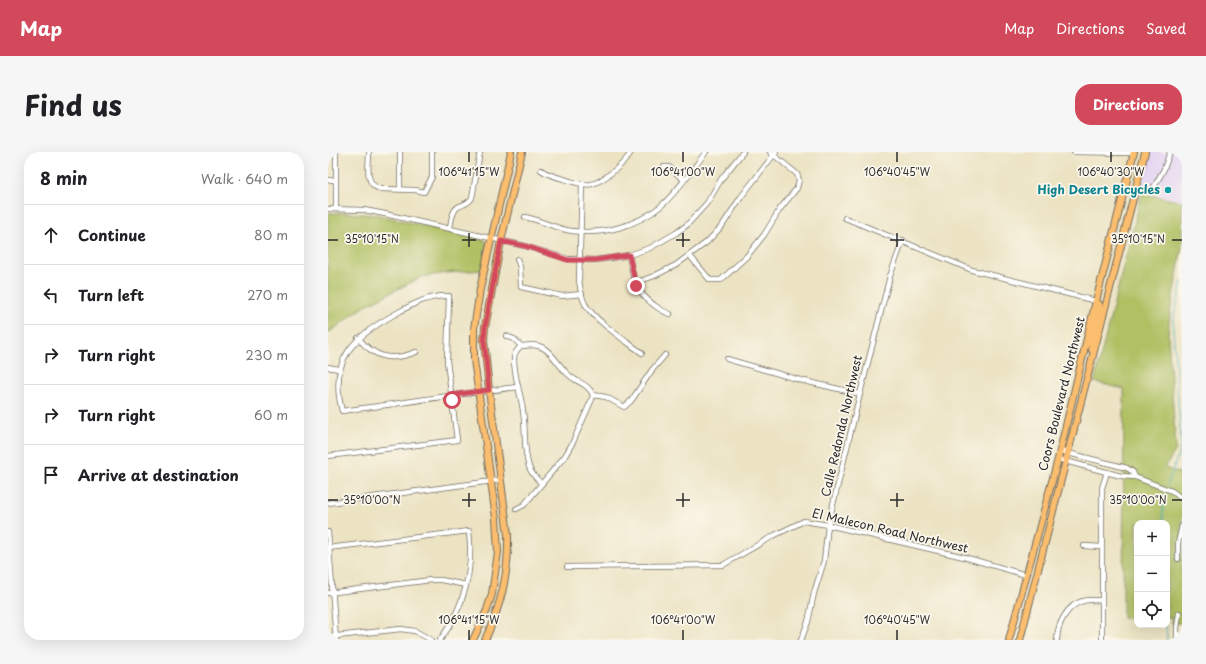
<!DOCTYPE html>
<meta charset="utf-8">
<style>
:root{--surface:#fff;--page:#f6f6f6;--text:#202124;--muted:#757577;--line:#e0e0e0;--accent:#d1495b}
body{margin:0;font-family:"Playpen Sans",sans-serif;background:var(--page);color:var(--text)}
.controls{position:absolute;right:12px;bottom:12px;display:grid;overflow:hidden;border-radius:8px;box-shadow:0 4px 16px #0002}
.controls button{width:36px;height:36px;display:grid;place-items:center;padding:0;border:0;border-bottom:1px solid var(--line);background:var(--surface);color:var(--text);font:20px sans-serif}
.stop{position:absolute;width:12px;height:12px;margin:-9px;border:3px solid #d1495b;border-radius:50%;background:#fff}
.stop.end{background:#d1495b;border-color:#fff;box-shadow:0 1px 4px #0008}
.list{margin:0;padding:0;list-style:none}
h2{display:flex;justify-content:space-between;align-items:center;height:52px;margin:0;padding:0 16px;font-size:17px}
h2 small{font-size:13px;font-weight:400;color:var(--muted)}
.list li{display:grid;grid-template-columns:26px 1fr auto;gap:12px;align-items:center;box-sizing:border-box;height:60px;padding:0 16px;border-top:1px solid var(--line)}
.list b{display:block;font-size:15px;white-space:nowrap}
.list em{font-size:13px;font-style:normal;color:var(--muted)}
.icon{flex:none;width:22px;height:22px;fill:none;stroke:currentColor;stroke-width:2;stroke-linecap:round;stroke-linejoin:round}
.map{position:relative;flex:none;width:854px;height:488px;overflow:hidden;border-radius:16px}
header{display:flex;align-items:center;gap:24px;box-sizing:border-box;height:56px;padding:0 20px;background:var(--accent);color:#fff}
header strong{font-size:19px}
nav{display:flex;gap:22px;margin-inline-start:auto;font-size:14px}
.intro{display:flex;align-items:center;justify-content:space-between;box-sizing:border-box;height:96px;padding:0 24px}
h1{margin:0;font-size:28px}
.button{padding:10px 18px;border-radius:16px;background:var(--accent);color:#fff;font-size:14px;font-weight:700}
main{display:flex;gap:24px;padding:0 24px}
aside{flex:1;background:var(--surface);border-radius:16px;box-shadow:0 4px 16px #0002}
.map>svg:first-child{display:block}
.built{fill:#e3d3f2}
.green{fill:#b0c063;stroke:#6e7647}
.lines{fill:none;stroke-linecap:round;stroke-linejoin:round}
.stream{stroke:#3ca9bb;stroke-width:1}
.minor-casing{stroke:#6f6b60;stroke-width:6}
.major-casing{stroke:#6f6b60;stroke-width:8}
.minor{stroke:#fff;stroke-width:4.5}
.major{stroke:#fbbd6e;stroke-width:6}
.route{stroke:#d1495b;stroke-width:5}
.ticks{fill:none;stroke:#2b2b2b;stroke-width:1.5}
.culture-dot{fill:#0f9aa8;stroke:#fbf7ec;stroke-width:1.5}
.labels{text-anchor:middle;stroke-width:3.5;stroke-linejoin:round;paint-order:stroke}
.culture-label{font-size:12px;font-weight:bold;fill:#0d838f;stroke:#fbf7ec;text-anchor:end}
.street-label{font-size:12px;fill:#2b2b2b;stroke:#fbf7ec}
.ticks-label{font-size:10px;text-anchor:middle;fill:#2b2b2b;stroke:#fbf7ec;stroke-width:3.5;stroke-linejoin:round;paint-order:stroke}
</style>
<header>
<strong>Map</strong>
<nav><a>Map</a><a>Directions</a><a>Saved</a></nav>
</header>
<div class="intro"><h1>Find us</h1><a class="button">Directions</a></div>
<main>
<aside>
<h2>8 min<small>Walk · 640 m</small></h2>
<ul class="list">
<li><svg class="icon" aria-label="ahead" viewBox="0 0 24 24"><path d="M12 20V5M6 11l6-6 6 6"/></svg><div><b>Continue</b></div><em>80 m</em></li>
<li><svg class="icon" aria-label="left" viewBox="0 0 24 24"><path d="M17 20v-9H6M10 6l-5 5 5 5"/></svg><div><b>Turn left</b></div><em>270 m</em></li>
<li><svg class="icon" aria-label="right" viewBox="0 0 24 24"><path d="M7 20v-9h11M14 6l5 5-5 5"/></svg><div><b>Turn right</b></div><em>230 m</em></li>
<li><svg class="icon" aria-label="right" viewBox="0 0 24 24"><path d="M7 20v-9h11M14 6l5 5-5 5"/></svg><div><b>Turn right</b></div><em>60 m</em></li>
<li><svg class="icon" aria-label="arrive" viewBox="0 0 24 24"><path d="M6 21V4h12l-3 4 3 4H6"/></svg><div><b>Arrive at destination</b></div></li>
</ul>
</aside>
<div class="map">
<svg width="854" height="488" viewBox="0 0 854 488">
<rect width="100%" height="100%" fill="#fbf7ec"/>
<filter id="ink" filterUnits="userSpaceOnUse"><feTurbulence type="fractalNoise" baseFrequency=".025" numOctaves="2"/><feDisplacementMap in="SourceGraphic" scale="8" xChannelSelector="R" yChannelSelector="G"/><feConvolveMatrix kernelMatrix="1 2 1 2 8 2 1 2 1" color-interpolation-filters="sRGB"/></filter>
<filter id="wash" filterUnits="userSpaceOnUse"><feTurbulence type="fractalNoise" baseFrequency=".012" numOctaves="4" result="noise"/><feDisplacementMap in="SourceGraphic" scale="16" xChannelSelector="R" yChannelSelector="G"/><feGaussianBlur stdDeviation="0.9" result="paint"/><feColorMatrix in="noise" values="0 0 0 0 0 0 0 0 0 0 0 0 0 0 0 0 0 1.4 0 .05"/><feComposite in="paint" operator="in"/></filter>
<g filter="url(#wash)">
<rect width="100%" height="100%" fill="#ece3c3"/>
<path class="built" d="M822,0H854V49L812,39Z"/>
<g class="green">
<path d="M814,41L854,50V95L842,161L840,184L848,297L837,316L854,322V471H844V466H839V371H809V466H795L796,237L766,230Z"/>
<path d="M0,61H21L50,63L157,88L159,94L154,118L119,121L94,125L40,152L0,181Z"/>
</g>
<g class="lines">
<g class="stream">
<path d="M839,334L852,298L853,290L845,178L846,165L854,130"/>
<path d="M835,371V349L838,339"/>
<path d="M838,473L839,488"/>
</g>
</g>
</g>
<g filter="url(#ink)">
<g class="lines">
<g class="minor-casing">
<g id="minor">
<path d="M41,0C41,14 36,32 52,37L87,38L96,40L104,25V0"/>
<path d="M72,0V37"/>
<path d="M746,0L806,1"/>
<path d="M336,15H341L356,28"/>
<path d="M213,18C220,23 228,25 236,27C261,36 266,35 287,18C293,13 299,8 303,0"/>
<path d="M0,28H8"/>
<path d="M254,33L251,128C252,136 253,144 257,152C266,168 298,189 314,201"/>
<path d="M826,35L836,17L842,0"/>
<path d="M0,57L36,58L57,62L197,94L240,107L267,108L283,106L301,103L322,96L348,81L359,73L379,51L394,26L415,0"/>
<path d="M8,57V0"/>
<path d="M197,65C213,68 228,77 244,79C275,83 309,74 333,54C350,39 364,18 378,0"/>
<path d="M517,66L644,118L768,149"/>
<path d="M122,76C123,69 124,59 130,55C136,52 140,52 144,46L152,0"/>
<path d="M301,103C306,128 305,137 326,153C331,157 336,160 342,162"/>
<path d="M362,104L382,128H393L419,104L436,83L452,57L469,36L471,28L469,22L442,0"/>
<path d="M189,107L192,115L193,135L234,144L254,142"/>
<path d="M307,131L326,124L348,113L379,90L394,74L413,45L448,0"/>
<path d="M178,184L186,187L193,194C202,193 210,192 217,197C227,204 232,216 241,223C249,231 260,231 265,243L278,245L296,255L303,249L324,218L337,203"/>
<path d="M30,186C47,206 63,210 88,200"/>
<path d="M193,194C189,198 186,201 186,207C186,225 193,242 195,259C198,277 195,297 201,315C203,322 209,327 214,332"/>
<path d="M399,207L472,228L532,242"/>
<path d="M0,215L10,217"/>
<path d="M732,299L799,316L805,320L807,325"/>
<path d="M0,304L129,288L119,209L121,144C102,143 85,152 69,161C27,184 0,206 14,259C73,251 131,242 190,235"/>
<path d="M730,307L793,324L807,325L844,339L854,347"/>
<path d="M0,351L172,328"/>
<path d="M188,357L196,353L237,304L245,290L264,247L265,243"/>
<path d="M0,380L8,488"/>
<path d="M756,394L774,395"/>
<path d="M0,396L141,379C146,418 136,456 112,488"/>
<path d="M850,407V391L854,374"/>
<path d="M239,415L395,413L447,383L476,369L500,373L636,405L698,423"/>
<path d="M0,441L103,428H113L138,433"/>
<path d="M0,485L73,477L87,479L103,488"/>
<path d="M473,488L480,470L486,441L496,409L500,373L532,242L562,124L575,88"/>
<path d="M729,488C729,473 739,453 755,449C761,447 768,449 774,448"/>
<path d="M774,488V336L779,320"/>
<path d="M849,488V476L851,461"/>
</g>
</g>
<g class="major-casing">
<g id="major">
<path d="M764,198L763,190L772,155L771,152L768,149"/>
<path d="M145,488L159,458L164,442L170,400L168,366L146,208V177L152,137L183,0"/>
<path d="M157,488C173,453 181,422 180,383L161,238L156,188L157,175L173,89L194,0"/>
<path d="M681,488L730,307L768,149L806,0"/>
<path d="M692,488L817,0"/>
</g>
</g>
<use href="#minor" class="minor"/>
<use href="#major" class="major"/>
</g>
</g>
<g class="lines" filter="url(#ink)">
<path class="route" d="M124,248V243L161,238L156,188L157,175L173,89L197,94L240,108H267L301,103L308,134"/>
</g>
<path class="ticks" d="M141,0V10M355,0V10M569,0V10M783,0V10M141,81V95M355,81V95M569,81V95M0,88H10M134,88H148M348,88H362M562,88H576M844,88H854M141,341V355M355,341V355M569,341V355M0,348H10M134,348H148M348,348H362M562,348H576M844,348H854M141,478V488M355,478V488M569,478V488"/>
<circle class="culture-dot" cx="840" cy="38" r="4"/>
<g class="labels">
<g class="culture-label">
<text x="832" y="42">High Desert Bicycles</text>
</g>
<g class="street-label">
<text transform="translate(734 242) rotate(-76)" y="4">Coors Boulevard Northwest</text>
<text transform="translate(514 274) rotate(-77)" y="4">Calle Redonda Northwest</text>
<text transform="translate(562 379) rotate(13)" y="4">El Malecon Road Northwest</text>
</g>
</g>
<g class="ticks-label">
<text x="141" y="24">106°41'15"W</text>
<text x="355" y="24">106°41'00"W</text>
<text x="569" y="24">106°40'45"W</text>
<text x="783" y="24">106°40'30"W</text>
<text x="44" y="91">35°10'15"N</text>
<text x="810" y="91">35°10'15"N</text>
<text x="44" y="352">35°10'00"N</text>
<text x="810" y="352">35°10'00"N</text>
<text x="141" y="472">106°41'15"W</text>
<text x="355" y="472">106°41'00"W</text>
<text x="569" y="472">106°40'45"W</text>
</g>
</svg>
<div class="controls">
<button>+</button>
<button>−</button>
<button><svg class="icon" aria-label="locate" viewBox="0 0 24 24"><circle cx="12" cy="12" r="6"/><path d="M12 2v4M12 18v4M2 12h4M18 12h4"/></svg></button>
</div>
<div class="stop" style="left:124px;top:248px"></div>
<div class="stop end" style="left:308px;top:134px"></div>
</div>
</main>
